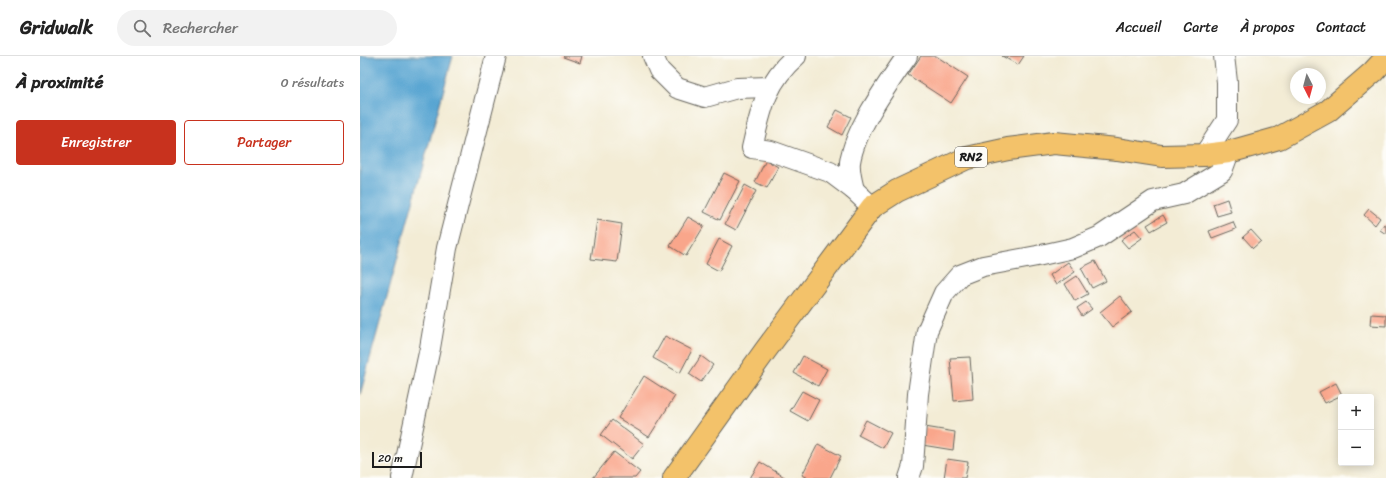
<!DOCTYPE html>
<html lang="fr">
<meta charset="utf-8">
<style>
:root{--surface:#fff;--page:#f2f2f2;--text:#222;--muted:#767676;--line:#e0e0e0;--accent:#c8321e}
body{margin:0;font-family:Sriracha,sans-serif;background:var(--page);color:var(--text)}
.controls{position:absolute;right:12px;bottom:12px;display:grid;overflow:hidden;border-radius:4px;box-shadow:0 2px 10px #0003}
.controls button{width:36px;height:36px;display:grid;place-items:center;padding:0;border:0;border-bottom:1px solid var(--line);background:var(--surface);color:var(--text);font:20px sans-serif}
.compass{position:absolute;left:930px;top:12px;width:36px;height:36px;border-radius:50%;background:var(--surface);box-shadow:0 2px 10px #0003;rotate:174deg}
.scale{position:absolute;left:12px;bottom:10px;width:50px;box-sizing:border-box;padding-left:4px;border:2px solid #1c1c1c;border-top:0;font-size:11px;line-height:14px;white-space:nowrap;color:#1c1c1c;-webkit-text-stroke:3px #fdfcf7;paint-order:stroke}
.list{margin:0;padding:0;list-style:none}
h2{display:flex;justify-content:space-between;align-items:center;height:52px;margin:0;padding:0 16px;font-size:17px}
h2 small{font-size:13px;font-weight:400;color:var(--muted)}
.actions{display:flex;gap:8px;padding:12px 16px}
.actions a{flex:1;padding:9px 0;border:1px solid var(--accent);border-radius:4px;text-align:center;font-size:14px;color:var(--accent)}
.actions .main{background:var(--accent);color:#fff}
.icon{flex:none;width:22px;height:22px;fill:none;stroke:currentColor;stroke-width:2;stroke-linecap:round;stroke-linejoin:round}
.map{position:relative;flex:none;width:1026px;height:422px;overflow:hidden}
header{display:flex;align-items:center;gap:24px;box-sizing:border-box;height:56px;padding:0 20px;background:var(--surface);border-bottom:1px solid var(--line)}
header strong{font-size:19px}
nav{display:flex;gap:22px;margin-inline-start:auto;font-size:14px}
.search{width:280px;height:36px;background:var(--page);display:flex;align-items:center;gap:10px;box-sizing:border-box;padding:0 14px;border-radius:22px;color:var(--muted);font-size:15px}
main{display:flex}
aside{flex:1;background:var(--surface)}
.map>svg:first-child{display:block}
.water{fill:#59a5d2;stroke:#3a6077}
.building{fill:#f9a68b}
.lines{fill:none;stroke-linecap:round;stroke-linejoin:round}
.street-casing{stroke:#67655d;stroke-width:22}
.highway-casing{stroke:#67655d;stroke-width:24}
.street{stroke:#fff;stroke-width:20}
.highway{stroke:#f3c26a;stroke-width:22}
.labels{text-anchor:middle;stroke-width:3.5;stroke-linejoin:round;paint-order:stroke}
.shield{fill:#fdfcf7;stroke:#605f5e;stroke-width:1}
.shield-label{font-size:12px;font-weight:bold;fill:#1c1c1c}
</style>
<header>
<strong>Gridwalk</strong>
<div class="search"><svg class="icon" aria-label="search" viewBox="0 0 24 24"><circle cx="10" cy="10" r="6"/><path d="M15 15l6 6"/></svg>Rechercher</div>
<nav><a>Accueil</a><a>Carte</a><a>À propos</a><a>Contact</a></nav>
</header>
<main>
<aside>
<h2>À proximité<small>0 résultats</small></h2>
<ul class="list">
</ul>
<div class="actions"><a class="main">Enregistrer</a><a>Partager</a></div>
</aside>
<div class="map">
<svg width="1026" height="422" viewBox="0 0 1026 422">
<rect width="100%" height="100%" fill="#fdfcf7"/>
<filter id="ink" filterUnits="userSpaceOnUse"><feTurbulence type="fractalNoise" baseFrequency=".025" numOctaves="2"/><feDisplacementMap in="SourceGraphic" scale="8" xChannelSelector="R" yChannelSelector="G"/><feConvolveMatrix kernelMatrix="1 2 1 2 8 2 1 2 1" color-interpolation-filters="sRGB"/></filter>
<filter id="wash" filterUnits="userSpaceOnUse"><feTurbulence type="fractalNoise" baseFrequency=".012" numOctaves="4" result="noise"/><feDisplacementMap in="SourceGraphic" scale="16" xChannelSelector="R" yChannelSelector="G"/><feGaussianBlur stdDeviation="0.9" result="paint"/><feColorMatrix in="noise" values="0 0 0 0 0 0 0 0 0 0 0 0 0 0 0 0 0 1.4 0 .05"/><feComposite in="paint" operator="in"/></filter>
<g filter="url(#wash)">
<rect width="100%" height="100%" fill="#f3ecd5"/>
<path class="water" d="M0,0H93L0,339Z"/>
<g id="blocks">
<g class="building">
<path d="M204,0H222L220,7L203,1Z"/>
<path d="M561,0H576L608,21L591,47L548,19Z"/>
<path d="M642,0H664L658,9Z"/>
<path d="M477,54L491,61L482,79L468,71Z"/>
<path d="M406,104L418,111L407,132L395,126Z"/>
<path d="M364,117L380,125L360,164L344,156Z"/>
<path d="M385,129L396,135L376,174L365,168Z"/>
<path d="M867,143L871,156L857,160L853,148Z"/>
<path d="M1009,153L1020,162L1015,169L1004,159Z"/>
<path d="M803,159L807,166L791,175L787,169Z"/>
<path d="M328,161L344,170L326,200L310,190Z"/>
<path d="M237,164L262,168L257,206L231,203Z"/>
<path d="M873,166L876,173L852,182L849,175Z"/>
<path d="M1024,168L1026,169V178L1020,174Z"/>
<path d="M775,174L782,182L768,192L761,184Z"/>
<path d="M891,174L901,185L893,192L883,181Z"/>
<path d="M359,183L372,190L359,215L346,208Z"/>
<path d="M735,205L746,225L732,232L721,212Z"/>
<path d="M708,206L715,216L696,229L690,219Z"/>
<path d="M717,220L728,238L715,245L705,228Z"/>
<path d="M760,240L772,256L752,271L740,256Z"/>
<path d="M726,246L732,253L722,260L717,252Z"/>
<path d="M1011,258L1026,259V270L1010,269Z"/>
<path d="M305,280L332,294L320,317L293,302Z"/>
<path d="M341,300L353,309L341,326L329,318Z"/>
<path d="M443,300L467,313L458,330L434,317Z"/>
<path d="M610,301L613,343L594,345L590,302Z"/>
<path d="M284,320L315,340L289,381L258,362Z"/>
<path d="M976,327L982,339L965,347L959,336Z"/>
<path d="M442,335L459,344L448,365L430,355Z"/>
<path d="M252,364L284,388L272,403L241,379Z"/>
<path d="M506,364L531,377L523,392L498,379Z"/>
<path d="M565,371L595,376L593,394L562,389Z"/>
<path d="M458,388L481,400L470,422H449L442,419Z"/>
<path d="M254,396L280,416L275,422H233Z"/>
<path d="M587,403L608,406L605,422H584Z"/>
<path d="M400,406L426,422H390Z"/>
</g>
</g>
</g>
<g filter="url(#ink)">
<use href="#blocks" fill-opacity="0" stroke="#67655d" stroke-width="1"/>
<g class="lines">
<g class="street-casing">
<g id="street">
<path d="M293,0L299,14L317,32L345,41L377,32L410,31"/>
<path d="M436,0C405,27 401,54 392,92L411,95L470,116L494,134L512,151"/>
<path d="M844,99L867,64V26L864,0"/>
<path d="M494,134C492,126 489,115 490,106C495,73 527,29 547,0"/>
<path d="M42,422L70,292L87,192L136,0"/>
<path d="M549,422L553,410L558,338L567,275L584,237L600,219L623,210L677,200L713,192L739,181L793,145L824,138L862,115L869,96"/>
</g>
</g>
<g class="highway-casing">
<path id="highway" d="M314,422L405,295L512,151L537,135L607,102L648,93L694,87L757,93L802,100L844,99L869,96L919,82L968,55L1013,16L1026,2"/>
</g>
<use href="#street" class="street"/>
<use href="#highway" class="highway"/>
</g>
</g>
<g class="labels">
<rect class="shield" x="595" y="91" width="32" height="20" rx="3"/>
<g class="shield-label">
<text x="611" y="105">RN2</text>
</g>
</g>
</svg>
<div class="controls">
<button>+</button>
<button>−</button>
</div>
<svg class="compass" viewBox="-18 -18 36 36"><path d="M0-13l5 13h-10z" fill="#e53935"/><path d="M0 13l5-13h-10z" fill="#767676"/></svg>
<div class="scale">20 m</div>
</div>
</main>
